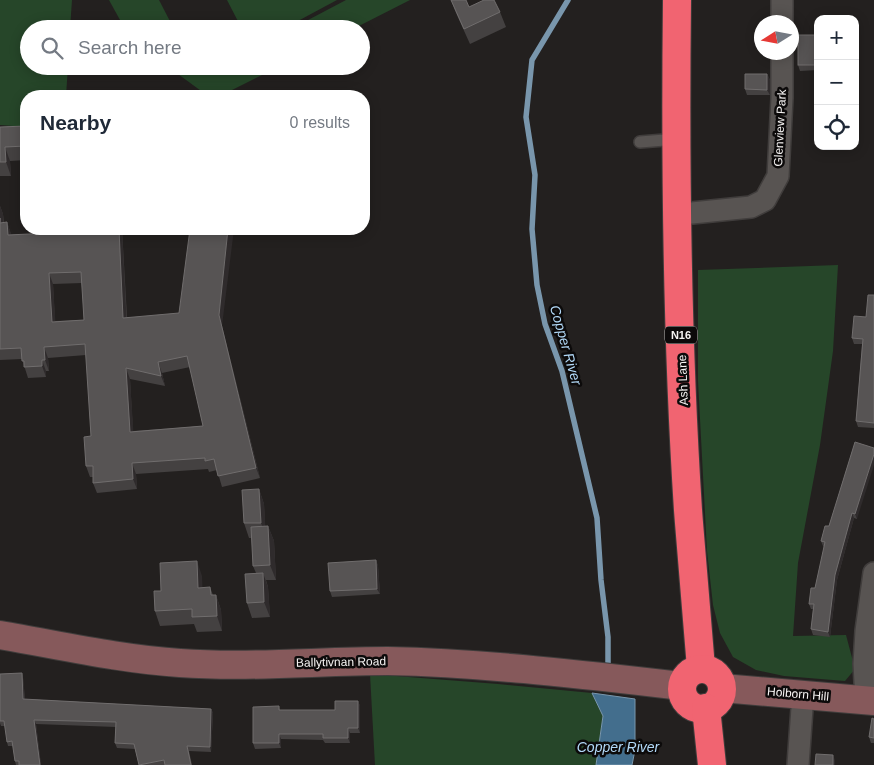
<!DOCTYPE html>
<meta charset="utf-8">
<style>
:root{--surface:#fff;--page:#f2f2f3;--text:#1f2937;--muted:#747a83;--line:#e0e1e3}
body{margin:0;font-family:Helvetica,sans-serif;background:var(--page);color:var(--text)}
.controls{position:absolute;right:15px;top:15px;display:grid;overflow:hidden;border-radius:10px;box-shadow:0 2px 12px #0003}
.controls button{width:45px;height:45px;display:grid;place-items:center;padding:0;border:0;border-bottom:1px solid var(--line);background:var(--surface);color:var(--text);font:25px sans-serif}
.compass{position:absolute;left:754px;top:15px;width:45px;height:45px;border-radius:50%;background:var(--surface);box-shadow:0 2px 12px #0003;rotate:259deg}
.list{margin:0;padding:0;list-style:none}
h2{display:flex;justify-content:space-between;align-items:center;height:65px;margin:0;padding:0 20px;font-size:21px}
h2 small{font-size:16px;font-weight:400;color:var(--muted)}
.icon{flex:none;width:28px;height:28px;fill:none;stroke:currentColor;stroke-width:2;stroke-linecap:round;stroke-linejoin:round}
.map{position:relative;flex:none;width:874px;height:765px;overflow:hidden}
.search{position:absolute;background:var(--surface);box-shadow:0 2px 12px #0003;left:20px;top:20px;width:350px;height:55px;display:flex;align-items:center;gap:12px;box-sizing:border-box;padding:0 18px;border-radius:28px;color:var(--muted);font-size:19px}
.panel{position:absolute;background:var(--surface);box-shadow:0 2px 12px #0003;left:20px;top:90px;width:350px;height:145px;border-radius:20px}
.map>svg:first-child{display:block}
.green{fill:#264629}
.water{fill:#436e8d;stroke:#7996ac}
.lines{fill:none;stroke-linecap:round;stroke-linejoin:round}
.stream{stroke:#7996ac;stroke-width:5.5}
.lane-casing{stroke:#403d3c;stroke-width:14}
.street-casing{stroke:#403d3c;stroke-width:24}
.secondary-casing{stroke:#403d3c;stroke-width:30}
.highway-casing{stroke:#403d3c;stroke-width:30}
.lane{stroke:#585452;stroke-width:11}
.street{stroke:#585452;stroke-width:21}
.secondary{stroke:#86595b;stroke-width:28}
.highway{stroke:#f16471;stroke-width:28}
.wall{fill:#444141;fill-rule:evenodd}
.shaded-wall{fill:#2f2b2c}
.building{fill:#575454;stroke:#706d6d;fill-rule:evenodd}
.labels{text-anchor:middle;stroke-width:5;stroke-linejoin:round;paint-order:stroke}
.shield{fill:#0c0a0a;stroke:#b0aead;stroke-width:1}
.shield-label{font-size:11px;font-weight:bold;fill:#f6f4f3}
.street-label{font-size:12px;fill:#f6f4f3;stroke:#0c0a0a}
.water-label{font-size:14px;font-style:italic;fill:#b2d9f8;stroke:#0c0a0a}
</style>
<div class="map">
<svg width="874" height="765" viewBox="0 0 874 765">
<rect width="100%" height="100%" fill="#23201f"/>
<g class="green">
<path d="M0,0H72L70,29H29V66H68L66,96H26V127L0,125Z"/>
<path d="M109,0H159L174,29H125Z"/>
<path d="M227,0H337L283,29H242Z"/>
<path d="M346,0H410L353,29H291Z"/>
<path d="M167,66H280L220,96H208Z"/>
<path d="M838,265L833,351L820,445L798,563L793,636L846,635L855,669L845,681L784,676L756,670L733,657L720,633L713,605L707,551L698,381V270Z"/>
<path d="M370,674L498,684L592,693L603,716L596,765H375Z"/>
</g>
<path class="water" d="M592,693L635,699V750L632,765H596L603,716Z"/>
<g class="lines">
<path class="stream" d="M568,0L532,60L526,117L535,175L532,229L537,285L545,324L562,371L597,518L601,580L608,637V671"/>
<g class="lane-casing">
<path id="lane" d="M640,142L677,139"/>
</g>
<g class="street-casing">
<g id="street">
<path d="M782,0V22"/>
<path d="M677,213H692L751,207L765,200L778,176L782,98V52"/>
<path d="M866,700L864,664L866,631L874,573"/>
<path d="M798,765L803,694"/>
</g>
</g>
<g class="secondary-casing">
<g id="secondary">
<path d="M0,635C59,645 120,659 180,663C249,668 319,661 388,661C486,663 585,675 682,686"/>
<path d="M722,688L874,701"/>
</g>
</g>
<g class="highway-casing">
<g id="highway">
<path d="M677,0C675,170 677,341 688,510C692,563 697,616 701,668"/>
<circle cx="702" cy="689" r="20"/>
<path d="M706,708L712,765"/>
</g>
</g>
<use href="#lane" class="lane"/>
<use href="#street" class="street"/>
<use href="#secondary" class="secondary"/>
<use href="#highway" class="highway"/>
</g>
<g class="wall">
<path d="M451,0L469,7L500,12L506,27L470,44L456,13Z"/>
<path d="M818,35V70L800,71L798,65Z"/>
<path d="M767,74L770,80V95H747L745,89Z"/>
<path d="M26,126V160L10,161L11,176H0V127Z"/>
<path d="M0,206L3,214L4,223L7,222L11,235L122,229L127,317L222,326L260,478L222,487L217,470L209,472L208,469L136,474L137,489L97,493L93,483V477H90L86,466L91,436L86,355L48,358L49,371H46V377L28,378L22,359L0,360ZM82,283L84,320L55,321L53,284ZM190,367L203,426L133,431L130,379L165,386L162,373Z"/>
<path d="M874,295V428L858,427L856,421L862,344H854L852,338L866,317Z"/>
<path d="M855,442L857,519L854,518L837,580L830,637L813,635L811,629L813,609H811L809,604L815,588L824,547L823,546L821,541L829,526Z"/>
<path d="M259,489L264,504L265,526H268L274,541L276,580H266L268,587L270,617L252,618L247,603L256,573L253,566L252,538H249L244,523Z"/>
<path d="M376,560L378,566L380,594L332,597L330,591Z"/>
<path d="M202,576V588L210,587L213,595H216L221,610L222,631L197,632L194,624L160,626L155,611L161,591Z"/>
<path d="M22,673L23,677L25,699L211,709L213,713L211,752L189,751L192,765H139L135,749L117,748L115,743L116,727L36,724L41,765H16L15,761L13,746H8L7,742L5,726H1L0,723V674Z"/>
<path d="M358,701L360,706V733H350V743H325L323,740L281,739V748L255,749L253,743L279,706L280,710H335Z"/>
<path d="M874,719V743H871L869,737Z"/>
</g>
<g class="shaded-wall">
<path d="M767,74L770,80V95L767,90Z"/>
<path d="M5,147L10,161L11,176L6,162Z"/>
<path d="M0,206L3,214L4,234L0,223Z"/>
<path d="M7,222L11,233L12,246L8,235Z"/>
<path d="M119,229H122L127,328L123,318Z"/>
<path d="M228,229H234L222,326L260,478L256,468L219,315Z"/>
<path d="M49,273L53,284L56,332L52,322Z"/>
<path d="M44,347L48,358L49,371L45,360Z"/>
<path d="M42,360L46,371V377L42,366Z"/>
<path d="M158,362L162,373L165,386L161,376Z"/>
<path d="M126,368L130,379L134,442L130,432Z"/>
<path d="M874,454V465L857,519L855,514Z"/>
<path d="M132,463L136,474L137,489L133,479Z"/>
<path d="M259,489L264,504L266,537L261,523Z"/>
<path d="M852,513L854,518L837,580L830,637L828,632L835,575Z"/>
<path d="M268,526L274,541L276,580L270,565Z"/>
<path d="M376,560L378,566L380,594L377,589Z"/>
<path d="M197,561L202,576L203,603L198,588Z"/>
<path d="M263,573L268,587L270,617L264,602Z"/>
<path d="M216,595L221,610L222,631L217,616Z"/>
<path d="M22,673L23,677L25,704L23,699Z"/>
<path d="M358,701L360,706V733L358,728Z"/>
<path d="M211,709L213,713L211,752L210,747Z"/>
<path d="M34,720L36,724L41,765H40Z"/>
<path d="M348,728L350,733V743L348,738Z"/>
<path d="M279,734L281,739V748L279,743Z"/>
<path d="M833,755L835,760V765H833Z"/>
</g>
<g class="building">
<path d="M451,0H466L469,7L484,0H494L500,12L464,29Z"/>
<rect x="798" y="35" width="20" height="30"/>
<path d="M745,74H767V90L745,89Z"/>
<path d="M26,126V146L5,147L6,162H0V127Z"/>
<path d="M0,218V223L7,222L8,235L71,232V229H119L123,318L179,313L190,229H228L219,315L256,468L218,476L214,459L205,461V458L132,463L133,479L93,483V466H86L84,437L91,436L85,344L44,347L45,360H42V366L24,367V361H22L21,348L0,349ZM81,272L84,320L52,322L49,273ZM187,356L203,426L130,432L126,368L161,376L158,362Z"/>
<path d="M868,295H874V423L856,421L863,339L852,338L854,316L866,317Z"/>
<path d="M855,442L874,448V454L855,514L852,513L835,575L828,632L811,629L814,604H809L811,588H815L825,542L821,541L825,526H829Z"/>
<path d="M259,489L261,523H244L242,490Z"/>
<path d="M268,526L270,565L253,566L251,527Z"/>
<path d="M376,560L377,589L330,591L328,563Z"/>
<path d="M197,561L198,588L210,587L211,595H216L217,616L192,617V609L155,611L154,591H161L160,563Z"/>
<path d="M263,573L264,602L247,603L245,574Z"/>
<path d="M22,673L23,699L211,709L210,747L187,746L191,765H165L164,760L139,765L134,744L115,743L116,722L34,720L40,765H19V761H15L12,741L7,742L4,721H0V674Z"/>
<path d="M335,701H358V728H348V738H323V734H279V743H253V707L279,706V710H335Z"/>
<path d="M872,718L874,719V738L869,737Z"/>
<path d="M816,754L833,755V765H815Z"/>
</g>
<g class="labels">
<rect class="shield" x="665" y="326.5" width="32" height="17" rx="4"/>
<g class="shield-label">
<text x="681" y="339">N16</text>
</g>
<g class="street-label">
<text transform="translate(780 128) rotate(-87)" y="4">Glenview Park</text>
<text transform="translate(683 380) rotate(-92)" y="4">Ash Lane</text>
<text transform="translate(341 662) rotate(-1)" y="4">Ballytivnan Road</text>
<text transform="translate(798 694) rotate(5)" y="4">Holborn Hill</text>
</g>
<g class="water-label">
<text transform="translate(566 345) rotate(74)" y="5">Copper River</text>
<text x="618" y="752">Copper River</text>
</g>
</g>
</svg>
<div class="controls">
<button>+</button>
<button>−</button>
<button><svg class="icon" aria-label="locate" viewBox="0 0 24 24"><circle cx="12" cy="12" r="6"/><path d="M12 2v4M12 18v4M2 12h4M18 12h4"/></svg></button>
</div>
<svg class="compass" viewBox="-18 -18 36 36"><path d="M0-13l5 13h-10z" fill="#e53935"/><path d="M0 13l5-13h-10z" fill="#747a83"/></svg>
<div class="search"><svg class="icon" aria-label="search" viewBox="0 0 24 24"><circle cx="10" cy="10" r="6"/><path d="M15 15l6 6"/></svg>Search here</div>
<section class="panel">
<h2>Nearby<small>0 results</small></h2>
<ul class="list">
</ul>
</section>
</div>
